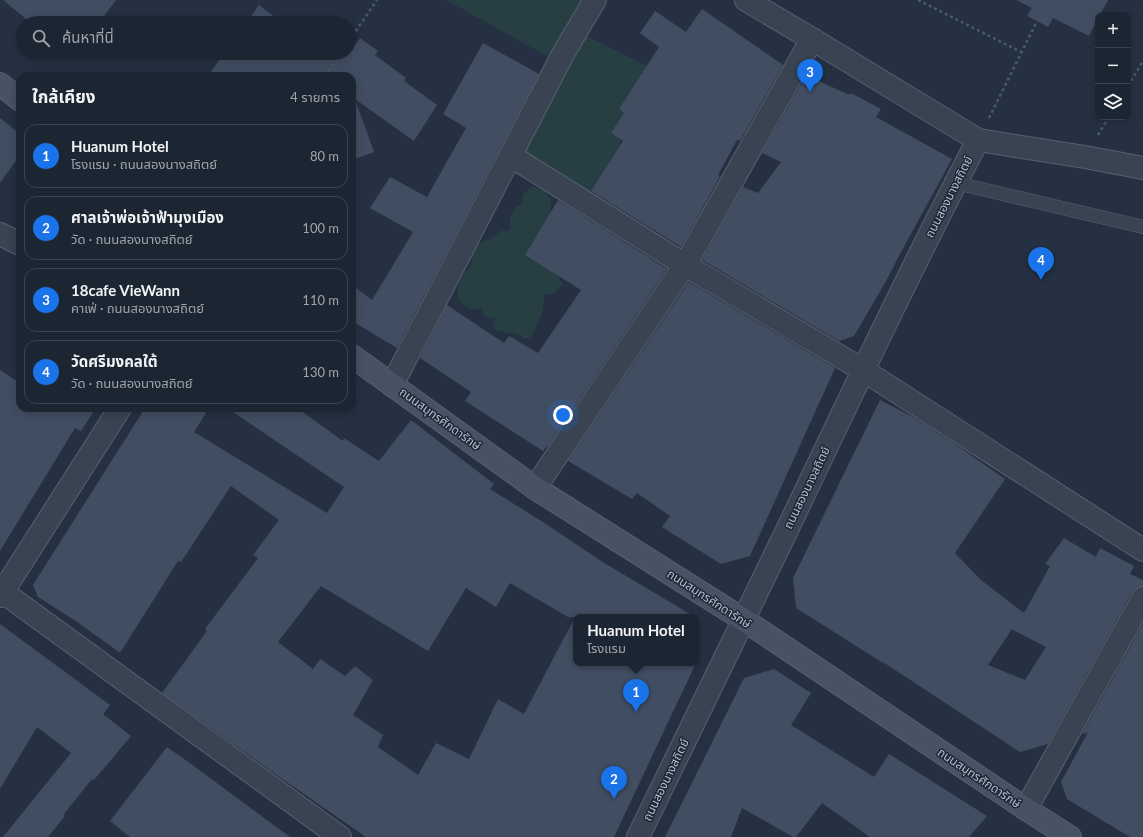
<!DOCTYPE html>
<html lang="th">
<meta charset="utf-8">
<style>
:root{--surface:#1c2532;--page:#252d3a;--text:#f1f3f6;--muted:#a0a5ac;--line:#3a424d;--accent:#1a73e8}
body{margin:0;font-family:Lato,"Noto Sans Thai",sans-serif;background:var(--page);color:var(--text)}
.controls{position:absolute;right:12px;top:12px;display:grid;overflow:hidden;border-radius:8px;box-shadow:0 2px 10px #0003}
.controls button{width:36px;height:36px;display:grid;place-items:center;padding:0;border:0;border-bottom:1px solid var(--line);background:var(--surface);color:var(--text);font:20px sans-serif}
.you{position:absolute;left:563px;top:415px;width:14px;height:14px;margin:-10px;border:3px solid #fff;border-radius:50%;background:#1a73e8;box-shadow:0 0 0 6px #1a73e833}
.badge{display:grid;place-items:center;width:26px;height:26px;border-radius:50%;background:var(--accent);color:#fff;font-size:13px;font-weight:700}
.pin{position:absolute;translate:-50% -33px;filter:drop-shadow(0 1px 2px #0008)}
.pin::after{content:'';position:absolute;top:21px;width:14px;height:12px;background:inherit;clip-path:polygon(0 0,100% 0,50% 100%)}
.popup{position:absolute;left:573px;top:614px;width:126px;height:52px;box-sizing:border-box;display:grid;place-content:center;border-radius:8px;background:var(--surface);filter:drop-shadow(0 1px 3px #0005);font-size:13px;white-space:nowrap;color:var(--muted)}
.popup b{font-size:15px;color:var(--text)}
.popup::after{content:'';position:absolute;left:50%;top:100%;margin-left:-8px;border:8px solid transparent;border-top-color:var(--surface)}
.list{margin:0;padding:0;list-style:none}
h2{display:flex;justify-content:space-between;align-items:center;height:52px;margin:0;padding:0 16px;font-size:17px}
h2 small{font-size:13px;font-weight:400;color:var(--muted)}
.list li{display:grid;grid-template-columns:26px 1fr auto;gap:12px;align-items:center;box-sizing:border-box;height:64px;margin:0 8px 8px;padding:0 8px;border:1px solid var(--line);border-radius:12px}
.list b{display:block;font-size:15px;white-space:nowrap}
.list p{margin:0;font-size:13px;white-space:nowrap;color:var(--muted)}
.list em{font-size:13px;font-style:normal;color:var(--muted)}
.icon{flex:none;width:22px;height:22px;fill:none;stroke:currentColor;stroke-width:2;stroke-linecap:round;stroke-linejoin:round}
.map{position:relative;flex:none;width:1143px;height:837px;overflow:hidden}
.search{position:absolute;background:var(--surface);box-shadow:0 2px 10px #0003;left:16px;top:16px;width:340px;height:44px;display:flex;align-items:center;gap:10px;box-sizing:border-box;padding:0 14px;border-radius:22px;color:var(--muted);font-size:15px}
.panel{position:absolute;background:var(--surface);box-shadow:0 2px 10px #0003;left:16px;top:72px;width:340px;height:340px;border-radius:12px}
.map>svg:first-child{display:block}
.green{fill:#273f43}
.building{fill:#414e62;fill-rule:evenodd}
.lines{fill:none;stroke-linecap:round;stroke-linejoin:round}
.lane-casing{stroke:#57616f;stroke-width:14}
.street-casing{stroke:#57616f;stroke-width:24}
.secondary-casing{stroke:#57616f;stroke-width:24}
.path{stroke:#455c60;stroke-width:2.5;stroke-dasharray:3 3;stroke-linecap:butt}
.lane{stroke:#394352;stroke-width:13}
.street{stroke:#394352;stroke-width:22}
.secondary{stroke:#475265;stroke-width:22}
.labels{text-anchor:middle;stroke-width:3;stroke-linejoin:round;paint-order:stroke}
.street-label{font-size:12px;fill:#b6becc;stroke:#1e2837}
</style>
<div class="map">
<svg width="1143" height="837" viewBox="0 0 1143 837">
<rect width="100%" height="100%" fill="#253142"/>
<g class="green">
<path d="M446,0H582L549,57Z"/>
<path d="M585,35L647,66L619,109L624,113L611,133L621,140L620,145L589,195L522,152Z"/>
<path d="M532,186L544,191L551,200V212L557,275L563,284L555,293L544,295C544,314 539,322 530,338H524L517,334L497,331L493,326L495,318H488L483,316V308C470,311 466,308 458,298V286L461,276L471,266L472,253L479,243L491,239L501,231L510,230V218L515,208L521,205L523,194Z"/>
</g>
<g class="building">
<path d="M3,0H116L99,23H31Z"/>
<path d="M1016,0H1108L1100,15H1098V19L1089,36L1053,18L1048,27L1037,21L1027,16L1032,8Z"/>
<path d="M259,5L283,23H246Z"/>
<path d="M702,9L783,65L740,141L737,140L718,175L720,176L681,247L591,191L623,141L611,133L624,113L619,109L659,47L640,33L655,11L686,32Z"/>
<path d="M360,38L378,51L375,55L406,78L404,81L437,105L414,141L352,97V76H208L224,53H349Z"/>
<path d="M483,43L539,74L397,348L352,321V285L372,300L413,232L370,208L390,177L427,197L466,128L443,114Z"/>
<path d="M808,76L847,94H853L881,109L876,117L952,159L901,252L885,283L854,336L839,341L702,260L743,187L758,193L781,162L762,153L804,79L806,80Z"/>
<path d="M355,99L374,152L352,160V100Z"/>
<path d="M0,118L20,134V155L0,183Z"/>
<path d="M558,200L667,269L547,448L546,447L543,451L465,401L471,392L420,358L447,305L504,343L509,336L538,353L581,290L525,255Z"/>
<path d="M689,282L835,368L750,556L721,564L662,527L670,516L637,493L632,499L568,461Z"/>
<path d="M0,370L20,383V408H96L81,431L75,428L0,551Z"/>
<path d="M880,400L913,417L952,442L1005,479L955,553L981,580L1024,613L1050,566L1045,564L1064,538L1096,557L1100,548L1134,566L1130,574L1143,580V586L1137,587L1132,592L1048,744L1020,752L883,662V663L796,608L793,578ZM1012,629L1015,631L1046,647L1025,680L988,665Z"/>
<path d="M145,408H209L194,432L327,513L344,487L227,408H297L343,441L344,438L379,461L411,420L494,484L490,489L546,524L601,561L695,617H576V663H696L614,837H366L278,776L162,693L207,631L205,629L258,558L253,555L279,520L231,486L181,562L178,561L120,653L76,621L38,597L33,585ZM510,583L568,617H575L524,714L498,699L469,759L436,743L418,775L378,747L383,735L353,715L373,680L355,666L345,676L320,659L313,669L278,642L321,586L428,651L466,588L496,607Z"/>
<path d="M0,624L110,705L103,714L131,736L94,780L92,779L63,815L65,816L48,837H3L71,753L37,727L0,789Z"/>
<path d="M1143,624V837H1130L1067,799L1061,782L1088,732L1082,734Z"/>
<path d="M774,669L811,693L791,725L874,777L889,754L987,816L969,837H870L822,803L796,837H793L742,808L731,837H665L744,678Z"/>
<path d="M167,747L187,761L290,837H130L110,821Z"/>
</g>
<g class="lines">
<g class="lane-casing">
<path id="lane" d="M956,183L1143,227"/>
</g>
<g class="street-casing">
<g id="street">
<path d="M746,0L812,39L978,140L1085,157L1143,168"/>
<path d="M511,156L685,265L863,370L1143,550"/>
<path d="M0,234L20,244"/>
<path d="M392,385L563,54L595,0"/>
<path d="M535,488L685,265L812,39"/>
<path d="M0,590L340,837"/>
<path d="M0,596L120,408"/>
<path d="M1026,809L1143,598"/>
<path d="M638,837C688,734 738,632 788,528C850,398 911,268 978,140"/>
</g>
</g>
<g class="secondary-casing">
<g id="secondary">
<path d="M0,84L20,100"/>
<path d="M352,356L535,488L744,620L1026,809L1070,837"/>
</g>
</g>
<g class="path">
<path d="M918,0L1021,52"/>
<path d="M349,41L377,0"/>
<path d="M325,76L341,53"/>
<path d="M1128,86L1143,61"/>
<path d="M989,118L1037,21"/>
<path d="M1098,135L1109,117"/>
</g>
<use href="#lane" class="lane"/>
<use href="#street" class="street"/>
<use href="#secondary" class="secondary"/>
</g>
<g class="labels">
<g class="street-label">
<text transform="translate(949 197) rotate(-63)" y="4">ถนนสองนางสถิตย์</text>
<text transform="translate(440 419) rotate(36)" y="4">ถนนสมุทรศักดารักษ์</text>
<text transform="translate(807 488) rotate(-64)" y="4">ถนนสองนางสถิตย์</text>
<text transform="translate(709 599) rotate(33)" y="4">ถนนสมุทรศักดารักษ์</text>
<text transform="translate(979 778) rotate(34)" y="4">ถนนสมุทรศักดารักษ์</text>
<text transform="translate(666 780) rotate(-64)" y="4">ถนนสองนางสถิตย์</text>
</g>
</g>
</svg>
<div class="controls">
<button>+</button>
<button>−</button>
<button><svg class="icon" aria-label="layers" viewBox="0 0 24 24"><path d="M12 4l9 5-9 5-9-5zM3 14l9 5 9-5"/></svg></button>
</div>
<div class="you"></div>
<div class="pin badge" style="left:636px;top:712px">1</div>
<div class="popup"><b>Huanum Hotel</b>โรงแรม</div>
<div class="pin badge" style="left:614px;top:799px">2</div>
<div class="pin badge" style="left:810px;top:92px">3</div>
<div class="pin badge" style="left:1041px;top:280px">4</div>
<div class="search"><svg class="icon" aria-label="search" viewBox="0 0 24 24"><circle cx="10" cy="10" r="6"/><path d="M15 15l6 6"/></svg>ค้นหาที่นี่</div>
<section class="panel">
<h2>ใกล้เคียง<small>4 รายการ</small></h2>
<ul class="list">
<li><span class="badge">1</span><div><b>Huanum Hotel</b><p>โรงแรม · ถนนสองนางสถิตย์</p></div><em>80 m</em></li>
<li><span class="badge">2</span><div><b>ศาลเจ้าพ่อเจ้าฟ้ามุงเมือง</b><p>วัด · ถนนสองนางสถิตย์</p></div><em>100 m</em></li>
<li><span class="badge">3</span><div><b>18cafe VieWann</b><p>คาเฟ่ · ถนนสองนางสถิตย์</p></div><em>110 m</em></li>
<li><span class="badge">4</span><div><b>วัดศรีมงคลใต้</b><p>วัด · ถนนสองนางสถิตย์</p></div><em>130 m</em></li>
</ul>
</section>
</div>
